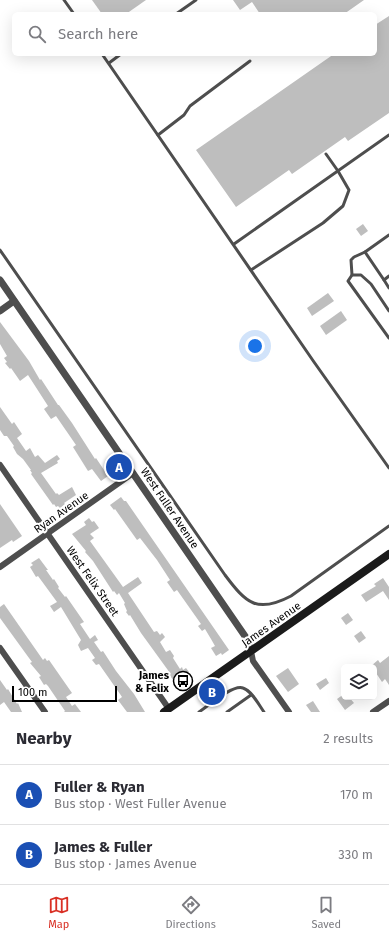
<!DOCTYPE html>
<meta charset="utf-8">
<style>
:root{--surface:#fff;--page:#f7f7f7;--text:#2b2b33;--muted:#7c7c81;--line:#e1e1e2;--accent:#d93025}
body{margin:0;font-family:"Fira Sans",sans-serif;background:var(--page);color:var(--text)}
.controls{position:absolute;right:12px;bottom:12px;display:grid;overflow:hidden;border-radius:6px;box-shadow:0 4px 16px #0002}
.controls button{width:36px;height:36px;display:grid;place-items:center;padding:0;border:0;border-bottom:1px solid var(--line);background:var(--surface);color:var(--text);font:20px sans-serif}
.scale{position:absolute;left:12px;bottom:10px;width:105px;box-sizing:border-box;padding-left:4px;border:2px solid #000;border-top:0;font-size:11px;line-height:14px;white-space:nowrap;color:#000;-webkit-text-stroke:3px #fff;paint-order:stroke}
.you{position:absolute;left:255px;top:346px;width:14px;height:14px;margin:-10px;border:3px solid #fff;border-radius:50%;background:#1a73e8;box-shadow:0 0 0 6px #1a73e833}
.badge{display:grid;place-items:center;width:26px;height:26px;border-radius:50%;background:var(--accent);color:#fff;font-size:13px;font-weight:700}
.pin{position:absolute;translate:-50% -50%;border:2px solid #fff;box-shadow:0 1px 4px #0006}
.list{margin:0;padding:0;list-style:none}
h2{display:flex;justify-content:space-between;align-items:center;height:52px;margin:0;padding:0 16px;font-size:17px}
h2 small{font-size:13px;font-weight:400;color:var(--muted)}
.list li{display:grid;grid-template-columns:26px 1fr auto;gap:12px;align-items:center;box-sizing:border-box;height:60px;padding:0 16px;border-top:1px solid var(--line)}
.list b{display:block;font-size:15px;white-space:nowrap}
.list p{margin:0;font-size:13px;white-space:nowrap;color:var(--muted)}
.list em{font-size:13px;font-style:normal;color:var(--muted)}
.icon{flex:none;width:22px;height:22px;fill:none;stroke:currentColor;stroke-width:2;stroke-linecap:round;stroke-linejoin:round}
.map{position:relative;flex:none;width:389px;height:712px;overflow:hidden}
.search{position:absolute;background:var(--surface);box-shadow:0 4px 16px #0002;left:12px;right:12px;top:12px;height:44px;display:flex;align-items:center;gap:10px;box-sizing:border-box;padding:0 14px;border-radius:6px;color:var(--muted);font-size:15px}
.sheet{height:172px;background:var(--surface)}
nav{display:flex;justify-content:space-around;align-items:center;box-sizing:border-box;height:56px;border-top:1px solid var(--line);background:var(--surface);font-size:11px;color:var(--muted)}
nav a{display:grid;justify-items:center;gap:2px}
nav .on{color:var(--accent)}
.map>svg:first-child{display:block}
.building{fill:#bebebe}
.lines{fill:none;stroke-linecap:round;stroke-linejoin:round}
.service{stroke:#4e4e4e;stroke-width:3}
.minor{stroke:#4e4e4e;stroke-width:6}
.tertiary{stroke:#4e4e4e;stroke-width:7}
.secondary{stroke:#1b1b1b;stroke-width:8}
.labels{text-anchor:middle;stroke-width:4;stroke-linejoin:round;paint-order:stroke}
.street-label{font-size:11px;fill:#000;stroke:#fff}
.poi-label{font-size:11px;font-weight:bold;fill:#000;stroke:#fff;text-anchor:end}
</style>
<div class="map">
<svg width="389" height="712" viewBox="0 0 389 712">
<rect width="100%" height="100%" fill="#fff"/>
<g class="building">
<path d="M92,0H146L126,14H102Z"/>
<path d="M233,0H364L344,14H260L252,2L240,10Z"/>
<path d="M389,16V113L348,141L345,137L292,174L289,170L236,207L196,150L334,54H375V25Z"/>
<path d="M363,224L368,231L361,236L356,229Z"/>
<path d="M328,293L334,301L312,316L307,308Z"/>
<path d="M341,311L347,320L326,335L320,326Z"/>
<path d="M0,322L29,361L40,380L41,379L58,405H59L72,423L95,459L96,458L108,476L101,481L92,469L88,471L73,447L76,445L56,416L51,419L44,409L48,406L28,375L20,381L11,368L10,369L5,363L7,362L4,358L7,356L0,344Z"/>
<path d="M0,407L12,424L14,422L22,434L17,438L26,451L30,448L35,457L38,455L45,463L57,455L60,459L57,461L58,463L41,473L56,494L57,493L59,495L72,487L76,495L64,503L65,504L60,508L58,506L56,507L54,504L53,505L31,474L32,473L30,470H31L23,459L17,454L13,447L14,446L7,436H4L0,430Z"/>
<path d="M121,497L124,501H126L229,650L222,655L221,653L216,656L211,648L215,646L211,639L205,629L202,631L198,626L201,624L177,590L174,592L167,582L170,580L157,560L140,538L137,540L115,509L114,510L110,505Z"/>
<path d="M0,504L22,536L13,542L12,540L0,548Z"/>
<path d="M89,518L92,522L94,521L99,528L90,534L94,538L90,541L123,587L138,577L142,583L128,593L154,632L157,631L160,635L162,633L165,637L160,642L166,652L170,650L174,656L173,658L180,669L182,667L183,670L186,668L189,672L182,678L184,681L177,686L169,674L170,673L141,633L130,615L129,616L126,612L127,611L124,604L125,603L119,593L117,595L114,591L113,592L93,561L85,552L86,551L72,534L86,525L84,522Z"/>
<path d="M39,558L48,570H46L53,580L54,579L59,587L58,588L65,597L66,596L84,622L80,624L90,639L95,635L98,640L94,642L101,652L103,651L116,671L134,694L145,712H127L118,700L122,697L120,694L99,664L96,665L92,660L95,658L88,648L81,651L78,645L81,640L61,607L54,612L50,606L57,602L38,576L36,577L30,567L33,565L31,563Z"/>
<path d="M383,578L389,587V600L383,591L366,602L361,595L376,586L374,584Z"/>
<path d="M4,604L43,660L45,658L47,661L49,660L65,683L72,693L66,697L72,706L75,704L81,712H64L65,711L48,686L46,684L44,685L39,677L41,676L30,663L32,662L29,658L0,618V607Z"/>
<path d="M348,613L353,620L346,625L341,618Z"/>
<path d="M361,631L366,638L359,643L354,636Z"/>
<path d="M389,656V685L385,679L382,682L374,670V667L371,666L378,660L380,663Z"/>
<path d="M288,668L299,684L288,692L276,676Z"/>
<path d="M326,678L329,683L320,690L316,684Z"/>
<path d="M0,680L7,690L8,689L17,704L18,703L22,712H11L4,702L0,705Z"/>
<path d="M344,694V697H349L354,703L345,710L337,699Z"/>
<path d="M313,701L320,712H311L306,705Z"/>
</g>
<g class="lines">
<g class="service">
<path d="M64,0L74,14"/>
<path d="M176,14L196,0"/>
<path d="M102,54L314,362L389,468"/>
<path d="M109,63L121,54"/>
<path d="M158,135L184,115L190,106L250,61"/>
<path d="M234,244L389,135"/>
<path d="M0,250L225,575C246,603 257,614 291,596L389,526"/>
<path d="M251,270L323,223L343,206L349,190L338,171L326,154"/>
<path d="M352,275L351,260L354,257L365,252"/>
<path d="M389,276L384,280L389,288"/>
<path d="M384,280L365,252L389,235"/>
<path d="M389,311L371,284L361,275H352L348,281L389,338"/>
<path d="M199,712C208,706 233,684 243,688C252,691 259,705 264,712"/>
<path d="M227,712L251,695"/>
</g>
<g class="minor">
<path d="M0,465L169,709"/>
<path d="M0,567L133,473"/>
<path d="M0,648L45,712"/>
<path d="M251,651L253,661L289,712"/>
<path d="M373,712L389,701"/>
</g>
<g class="tertiary">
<path d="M0,280L247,639L251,651"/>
<path d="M0,311L14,301"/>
</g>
<path class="secondary" d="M164,712L389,554"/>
</g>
<defs>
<g id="bus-ring" transform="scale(1)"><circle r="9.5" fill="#fff" stroke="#000" stroke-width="1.5"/><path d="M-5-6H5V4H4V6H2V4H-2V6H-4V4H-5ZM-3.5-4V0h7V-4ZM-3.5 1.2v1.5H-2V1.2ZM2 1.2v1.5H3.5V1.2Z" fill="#000"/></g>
</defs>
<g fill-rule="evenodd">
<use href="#bus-ring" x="183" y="681"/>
</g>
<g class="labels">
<g class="street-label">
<text transform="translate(170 508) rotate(56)" y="4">West Fuller Avenue</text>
<text transform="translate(61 512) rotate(-35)" y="4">Ryan Avenue</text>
<text transform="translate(93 581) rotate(55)" y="4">West Felix Street</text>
<text transform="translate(271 624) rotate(-35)" y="4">James Avenue</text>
</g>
<g class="poi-label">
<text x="169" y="679">James<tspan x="169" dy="13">&amp; Felix</tspan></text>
</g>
</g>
</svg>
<div class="controls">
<button><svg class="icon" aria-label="layers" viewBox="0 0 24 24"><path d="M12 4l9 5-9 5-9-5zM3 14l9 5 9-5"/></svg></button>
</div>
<div class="scale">100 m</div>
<div class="you"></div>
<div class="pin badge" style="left:119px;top:467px;background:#1a4fb4">A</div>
<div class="pin badge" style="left:212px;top:692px;background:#1a4fb4">B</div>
<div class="search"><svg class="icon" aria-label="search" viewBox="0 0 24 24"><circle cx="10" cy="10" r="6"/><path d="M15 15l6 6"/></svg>Search here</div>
</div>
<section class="sheet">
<h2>Nearby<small>2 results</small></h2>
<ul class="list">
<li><span class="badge" style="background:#1a4fb4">A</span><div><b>Fuller &amp; Ryan</b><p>Bus stop · West Fuller Avenue</p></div><em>170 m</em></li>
<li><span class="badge" style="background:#1a4fb4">B</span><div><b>James &amp; Fuller</b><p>Bus stop · James Avenue</p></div><em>330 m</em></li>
</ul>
</section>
<nav>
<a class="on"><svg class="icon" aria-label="map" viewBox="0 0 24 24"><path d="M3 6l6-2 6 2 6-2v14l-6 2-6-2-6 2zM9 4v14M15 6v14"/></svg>Map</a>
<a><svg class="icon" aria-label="directions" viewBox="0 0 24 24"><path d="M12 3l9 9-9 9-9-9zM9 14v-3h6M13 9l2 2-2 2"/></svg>Directions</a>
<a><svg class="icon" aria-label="saved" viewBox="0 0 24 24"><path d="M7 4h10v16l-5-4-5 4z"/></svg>Saved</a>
</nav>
